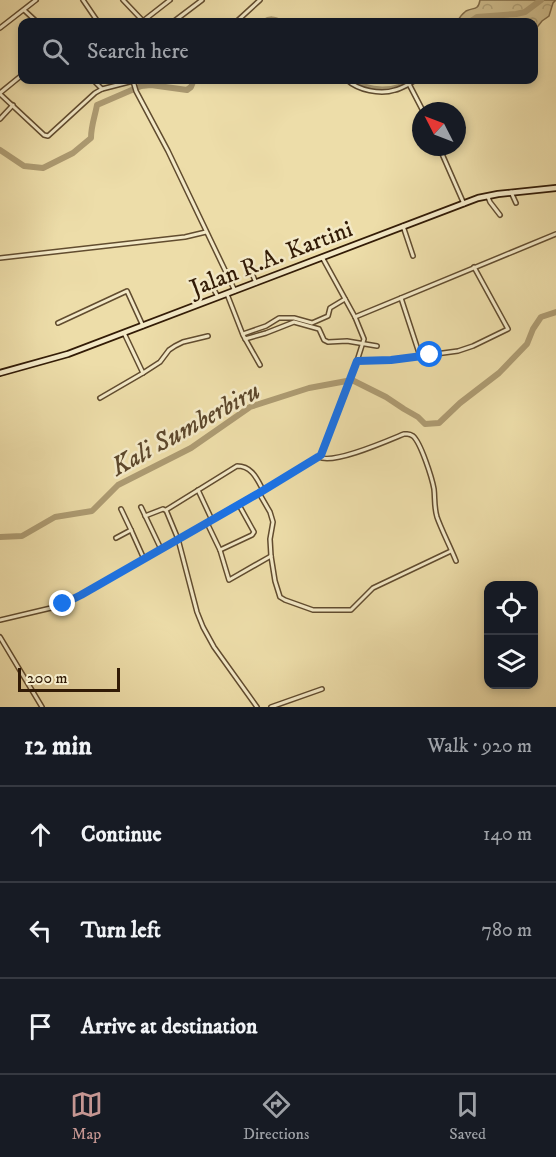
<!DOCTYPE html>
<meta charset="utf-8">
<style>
:root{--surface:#171b24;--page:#242831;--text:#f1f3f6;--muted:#9ea1a6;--line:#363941;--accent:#c59692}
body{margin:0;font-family:"IM FELL DW Pica",serif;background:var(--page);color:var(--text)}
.controls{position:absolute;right:18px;bottom:18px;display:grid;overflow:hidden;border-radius:12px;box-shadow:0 3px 9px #0003}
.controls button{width:54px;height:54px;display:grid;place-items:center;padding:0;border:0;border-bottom:2px solid var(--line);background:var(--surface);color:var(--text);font:30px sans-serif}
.compass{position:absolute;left:412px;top:102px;width:54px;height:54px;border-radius:50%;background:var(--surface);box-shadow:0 3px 9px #0003;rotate:312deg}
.scale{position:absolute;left:18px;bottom:15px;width:102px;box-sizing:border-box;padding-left:6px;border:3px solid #321b06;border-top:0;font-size:16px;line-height:21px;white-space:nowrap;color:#321b06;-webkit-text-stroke:4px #f3e9c7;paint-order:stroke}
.stop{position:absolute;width:18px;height:18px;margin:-14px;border:4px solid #1a73e8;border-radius:50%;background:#fff}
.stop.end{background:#1a73e8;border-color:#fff;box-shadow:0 2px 6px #0008}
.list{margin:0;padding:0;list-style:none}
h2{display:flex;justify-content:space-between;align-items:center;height:78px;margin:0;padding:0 24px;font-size:26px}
h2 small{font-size:20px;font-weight:400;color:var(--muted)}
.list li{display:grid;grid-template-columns:39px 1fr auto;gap:18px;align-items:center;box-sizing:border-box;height:96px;padding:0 24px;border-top:2px solid var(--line)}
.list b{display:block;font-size:22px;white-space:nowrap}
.list em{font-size:20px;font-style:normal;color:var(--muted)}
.icon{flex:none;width:33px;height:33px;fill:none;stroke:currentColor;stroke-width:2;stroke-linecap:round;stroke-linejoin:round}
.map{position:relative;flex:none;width:556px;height:707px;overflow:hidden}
.search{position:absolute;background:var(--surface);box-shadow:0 3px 9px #0003;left:18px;right:18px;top:18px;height:66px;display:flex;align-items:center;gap:15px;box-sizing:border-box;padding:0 21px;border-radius:12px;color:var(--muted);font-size:22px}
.sheet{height:366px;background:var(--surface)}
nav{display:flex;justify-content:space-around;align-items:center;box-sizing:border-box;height:84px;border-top:2px solid var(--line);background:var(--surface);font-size:16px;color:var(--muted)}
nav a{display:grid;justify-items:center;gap:3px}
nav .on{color:var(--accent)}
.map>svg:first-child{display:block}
.forest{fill:url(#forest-crowns);stroke:#806c4a;stroke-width:1.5}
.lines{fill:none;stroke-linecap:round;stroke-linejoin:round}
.river{stroke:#ad9b72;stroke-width:6}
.minor-casing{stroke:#614c2f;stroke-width:6}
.secondary-casing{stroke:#321b06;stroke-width:8}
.minor{stroke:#f3e9c7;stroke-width:3}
.secondary{stroke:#f3e9c7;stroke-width:4.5}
.route{stroke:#1a73e8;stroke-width:8}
.labels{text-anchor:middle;stroke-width:5;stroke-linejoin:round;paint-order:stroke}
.street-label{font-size:24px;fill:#321b06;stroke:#f3e9c7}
.water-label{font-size:26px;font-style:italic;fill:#5d482c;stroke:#f3e9c7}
</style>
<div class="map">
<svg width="556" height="707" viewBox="0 0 556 707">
<defs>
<pattern id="forest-crowns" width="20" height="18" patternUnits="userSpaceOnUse" patternTransform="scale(1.5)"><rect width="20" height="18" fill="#cdbc8d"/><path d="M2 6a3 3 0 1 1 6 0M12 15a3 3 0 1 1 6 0" fill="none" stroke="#b0a178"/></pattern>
</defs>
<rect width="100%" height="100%" fill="#eddda9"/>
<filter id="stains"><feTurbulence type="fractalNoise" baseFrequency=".00333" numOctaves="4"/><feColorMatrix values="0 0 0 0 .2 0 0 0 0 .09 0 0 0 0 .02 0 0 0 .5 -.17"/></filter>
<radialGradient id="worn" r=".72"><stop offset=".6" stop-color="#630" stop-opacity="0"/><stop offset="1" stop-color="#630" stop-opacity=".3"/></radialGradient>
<path class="forest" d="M480,0H556L553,3L549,16L542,21L534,31V22H515L505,19L500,22H457C459,18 462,14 466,11C474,7 478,11 480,0Z"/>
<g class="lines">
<g class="river">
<path d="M264,22C270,18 274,19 281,22"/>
<path d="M470,22L477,17L516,14L525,12L541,0"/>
<path d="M352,80C368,92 396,93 412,80"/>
<path d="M0,150L24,166L43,168L73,153L91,138C91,126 95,116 97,105L141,86L151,85L187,90L191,87L193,82L195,80"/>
<path d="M0,537L22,536L55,517L92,511L118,485L191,448L250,407L309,388L352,380L386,397L404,409L418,417L425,424L439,423L460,403L499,373L527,344L533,329L541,317L556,312"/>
</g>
<g class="minor-casing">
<g id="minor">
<path d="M83,0L98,22"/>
<path d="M123,0L143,21L170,0"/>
<path d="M24,10L37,22"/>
<path d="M173,22L202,0"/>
<path d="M236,22L260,0"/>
<path d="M0,28L36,0"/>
<path d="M93,80L102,89"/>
<path d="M138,80L133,81L136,91L168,151L235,291"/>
<path d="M347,80C358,90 380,95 395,90C400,89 405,86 409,84L423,111"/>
<path d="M409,84L416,80"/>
<path d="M0,93L22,75"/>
<path d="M0,94L44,135L48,136L95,93L102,89L133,81"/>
<path d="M0,119L13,105"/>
<path d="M439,147L464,204"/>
<path d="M511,192L516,203"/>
<path d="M488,197L490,202L500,215"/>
<path d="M403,226L413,256"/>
<path d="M0,258L185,237L206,232"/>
<path d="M249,266L256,283"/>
<path d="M206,283L209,282L212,286L218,297"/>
<path d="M227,294L243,335L260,365"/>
<path d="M401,298L420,356"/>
<path d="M355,317L556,234"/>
<path d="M58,323L127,291L143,326"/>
<path d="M124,333L143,373L160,362L169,350L175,346L183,342L208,336"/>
<path d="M243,334L266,326L279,318H294L312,323L328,316L330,308L345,299"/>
<path d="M245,339L266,333L294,322L319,329L324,340L328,342L347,341L377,346"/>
<path d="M357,361L391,360L458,351L473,346L508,329L474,267"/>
<path d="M100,398L143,373"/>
<path d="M319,457C333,465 387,441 404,434C409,434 409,433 413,436C421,443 432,478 434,489C435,498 434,507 437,517C442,531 450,546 456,561"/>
<path d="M198,490L212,520"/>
<path d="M259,493L270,512L273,522L270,539L271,556L275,581L280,597L285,600L313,610H351L373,588L451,551"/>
<path d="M141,507L161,549"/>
<path d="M121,509L131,530"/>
<path d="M145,516L163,509L165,510"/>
<path d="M207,523L220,550L229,580L271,556"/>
<path d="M116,538L131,530L144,559"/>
<path d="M220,550L252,535L254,532L239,505"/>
<path d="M0,620L51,608L81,595L272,485L321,455L357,361L364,339L355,317L322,257"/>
<path d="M0,637L42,707"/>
<path d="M257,707L214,647L203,627L197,612L178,539L166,510L237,466C252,466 257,479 263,490"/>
<path d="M271,707L322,689"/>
</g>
</g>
<g class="secondary-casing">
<path id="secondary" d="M0,373L68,354L478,198L498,194L556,188"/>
</g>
<use href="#minor" class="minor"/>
<use href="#secondary" class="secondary"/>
</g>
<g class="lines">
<path class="route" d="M63,604L81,595L259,493L318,457L321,455L357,361L391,360L430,355"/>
</g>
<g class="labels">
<g class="street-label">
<text transform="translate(271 258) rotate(-21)" y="8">Jalan R.A. Kartini</text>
</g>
<g class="water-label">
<text transform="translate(185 428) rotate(-29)" y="9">Kali Sumberbiru</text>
</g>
</g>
<rect width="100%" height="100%" filter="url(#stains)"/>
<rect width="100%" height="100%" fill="url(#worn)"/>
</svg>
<div class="controls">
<button><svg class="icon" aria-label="locate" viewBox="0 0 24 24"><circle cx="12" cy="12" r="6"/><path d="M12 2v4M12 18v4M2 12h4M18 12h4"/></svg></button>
<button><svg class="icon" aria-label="layers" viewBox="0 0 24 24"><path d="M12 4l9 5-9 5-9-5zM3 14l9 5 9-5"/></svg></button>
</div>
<svg class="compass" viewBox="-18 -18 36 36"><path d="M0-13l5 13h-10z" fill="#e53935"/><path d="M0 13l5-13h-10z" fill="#9ea1a6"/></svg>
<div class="scale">200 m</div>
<div class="stop" style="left:430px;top:355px"></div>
<div class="stop end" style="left:63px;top:604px"></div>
<div class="search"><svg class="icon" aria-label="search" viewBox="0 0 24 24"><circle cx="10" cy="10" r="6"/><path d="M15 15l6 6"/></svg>Search here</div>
</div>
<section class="sheet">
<h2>12 min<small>Walk · 920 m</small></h2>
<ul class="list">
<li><svg class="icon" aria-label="ahead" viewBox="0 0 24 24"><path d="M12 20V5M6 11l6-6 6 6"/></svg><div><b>Continue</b></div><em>140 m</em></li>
<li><svg class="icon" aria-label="left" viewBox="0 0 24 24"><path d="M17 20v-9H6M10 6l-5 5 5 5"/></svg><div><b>Turn left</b></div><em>780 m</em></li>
<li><svg class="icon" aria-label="arrive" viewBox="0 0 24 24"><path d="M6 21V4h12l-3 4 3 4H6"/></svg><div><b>Arrive at destination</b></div></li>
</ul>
</section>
<nav>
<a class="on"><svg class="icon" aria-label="map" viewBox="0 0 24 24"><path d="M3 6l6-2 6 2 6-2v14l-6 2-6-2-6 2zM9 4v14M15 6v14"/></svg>Map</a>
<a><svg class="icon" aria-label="directions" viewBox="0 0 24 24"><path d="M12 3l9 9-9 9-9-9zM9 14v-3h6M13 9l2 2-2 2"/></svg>Directions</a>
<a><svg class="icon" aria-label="saved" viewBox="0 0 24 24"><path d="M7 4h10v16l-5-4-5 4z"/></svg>Saved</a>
</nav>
